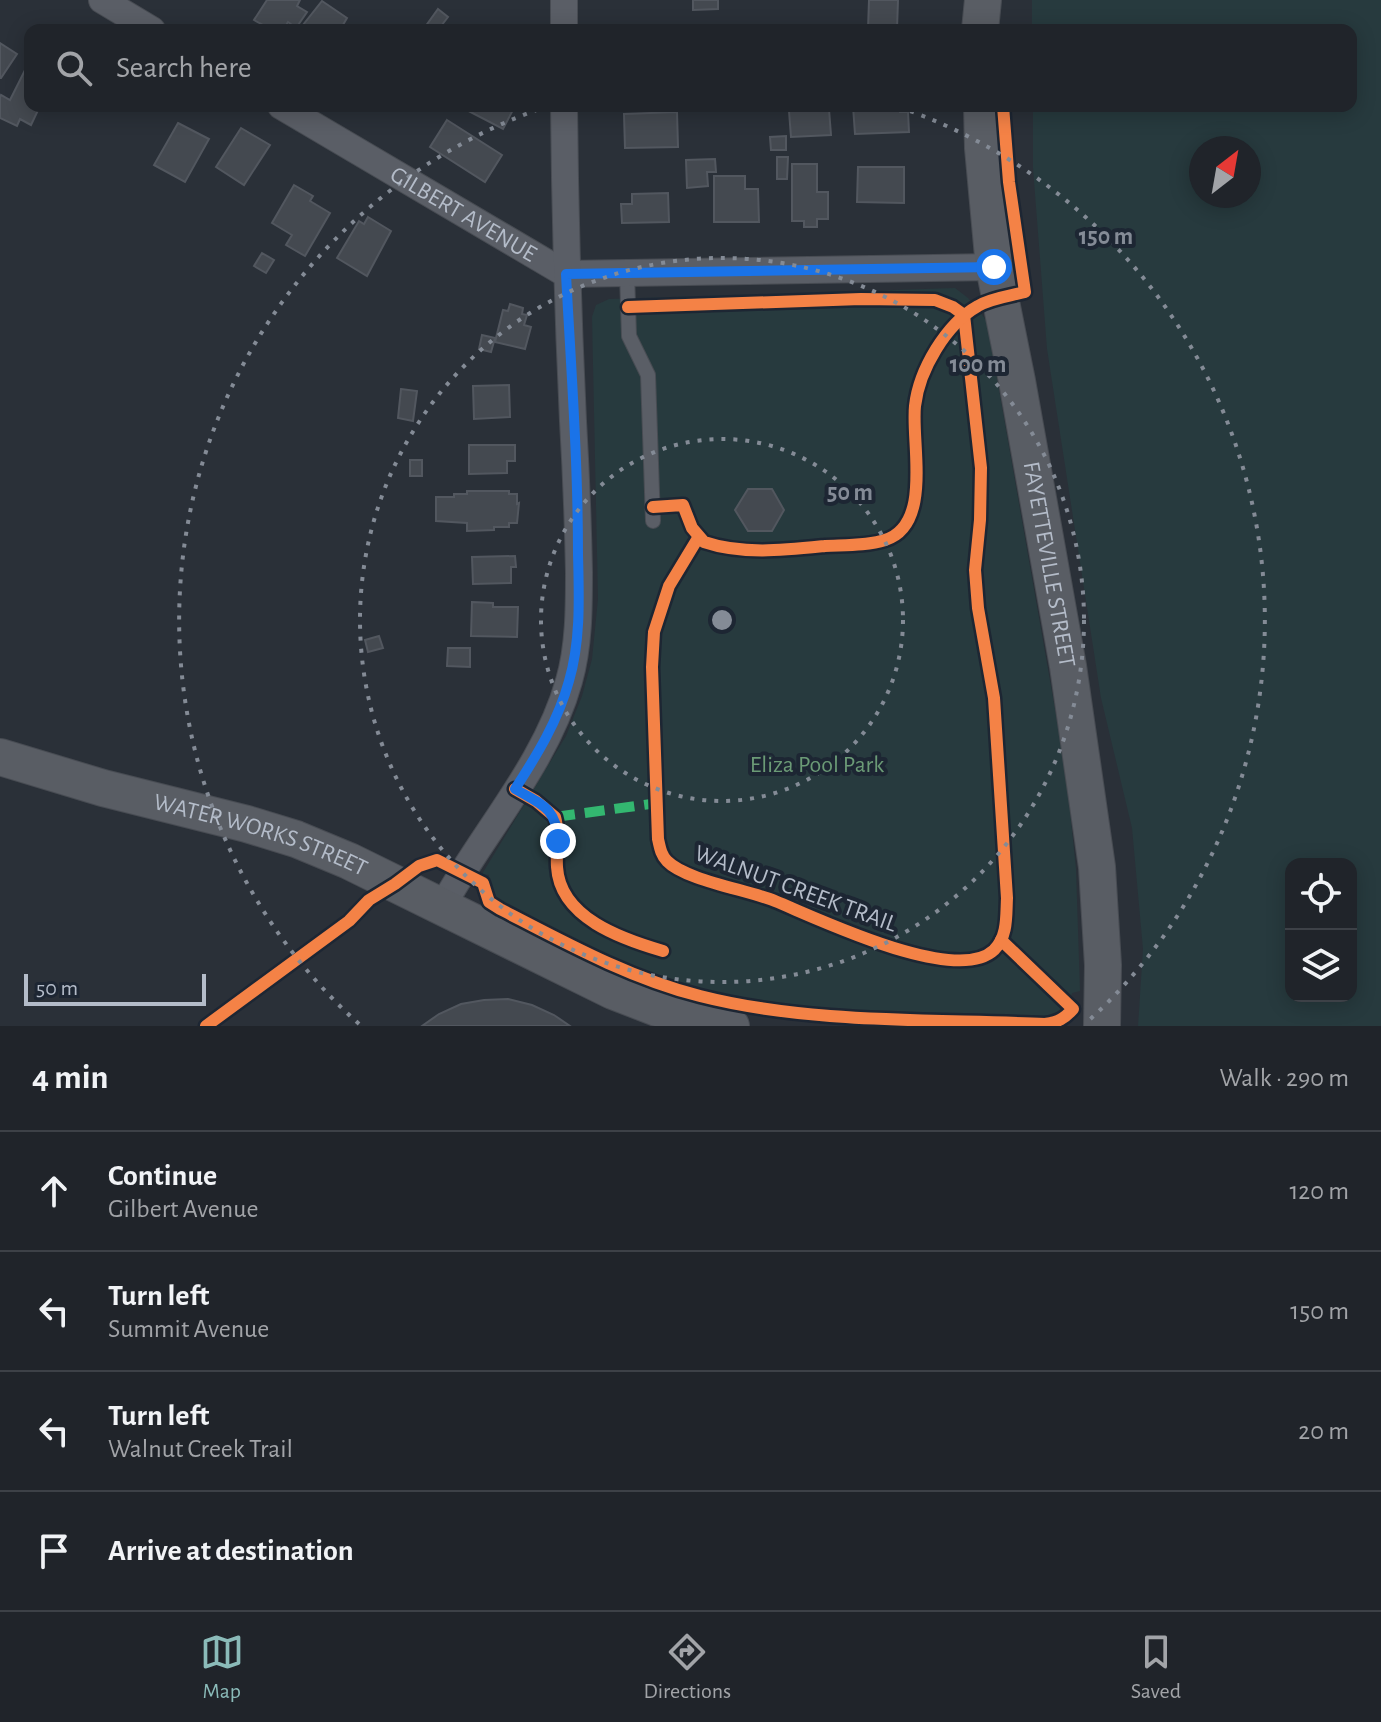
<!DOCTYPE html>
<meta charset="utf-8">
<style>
:root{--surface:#20242a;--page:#2d3036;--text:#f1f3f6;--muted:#a2a4a8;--line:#3d4147;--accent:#8bbbb9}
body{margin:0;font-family:"Alegreya Sans",sans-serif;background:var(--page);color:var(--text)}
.controls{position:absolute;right:24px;bottom:24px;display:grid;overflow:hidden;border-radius:16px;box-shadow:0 4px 20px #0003}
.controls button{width:72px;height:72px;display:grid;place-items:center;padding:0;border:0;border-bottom:2px solid var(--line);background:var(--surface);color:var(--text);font:40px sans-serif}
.compass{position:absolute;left:1189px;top:136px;width:72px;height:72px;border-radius:50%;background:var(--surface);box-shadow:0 4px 20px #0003;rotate:31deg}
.scale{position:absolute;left:24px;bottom:20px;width:182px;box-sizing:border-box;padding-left:8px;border:4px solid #b4bcc9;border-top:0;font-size:22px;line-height:28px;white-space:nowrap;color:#b4bcc9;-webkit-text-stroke:6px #1d2633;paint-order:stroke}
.stop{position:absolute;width:24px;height:24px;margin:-18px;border:6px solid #1a73e8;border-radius:50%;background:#fff}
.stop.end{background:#1a73e8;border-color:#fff;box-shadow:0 2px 8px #0008}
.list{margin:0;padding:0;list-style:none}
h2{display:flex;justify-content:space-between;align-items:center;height:104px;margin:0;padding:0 32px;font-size:34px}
h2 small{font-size:26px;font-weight:400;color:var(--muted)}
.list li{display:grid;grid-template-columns:52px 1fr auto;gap:24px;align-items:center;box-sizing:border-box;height:120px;padding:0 32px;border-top:2px solid var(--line)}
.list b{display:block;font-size:30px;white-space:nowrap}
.list p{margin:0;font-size:26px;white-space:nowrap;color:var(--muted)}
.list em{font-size:26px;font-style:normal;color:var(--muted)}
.icon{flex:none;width:44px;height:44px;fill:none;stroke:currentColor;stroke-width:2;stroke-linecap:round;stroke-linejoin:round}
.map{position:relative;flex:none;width:1381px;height:1026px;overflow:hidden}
.search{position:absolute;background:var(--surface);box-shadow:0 4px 20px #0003;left:24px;right:24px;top:24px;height:88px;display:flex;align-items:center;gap:20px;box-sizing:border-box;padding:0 28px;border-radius:16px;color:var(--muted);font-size:30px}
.sheet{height:584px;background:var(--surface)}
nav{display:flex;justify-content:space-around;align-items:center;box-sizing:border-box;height:112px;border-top:2px solid var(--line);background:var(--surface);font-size:22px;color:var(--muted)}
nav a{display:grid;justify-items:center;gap:4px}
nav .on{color:var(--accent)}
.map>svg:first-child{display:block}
.green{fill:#273a3e;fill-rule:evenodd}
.building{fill:#444950;stroke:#52575f;stroke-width:2}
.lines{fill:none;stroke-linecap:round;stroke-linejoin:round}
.lane-casing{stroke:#484c53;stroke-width:16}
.street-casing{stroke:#484c53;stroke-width:28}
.secondary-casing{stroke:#484c53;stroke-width:38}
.lane{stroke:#5a5e66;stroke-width:14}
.street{stroke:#5a5e66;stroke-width:26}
.secondary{stroke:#595d64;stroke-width:36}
.quiet{stroke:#33b770;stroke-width:10;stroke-dasharray:20 10;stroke-linecap:butt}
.cycleway-casing{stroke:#1d2633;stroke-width:17}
.cycleway{stroke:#f48246;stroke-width:12}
.route{stroke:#1a73e8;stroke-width:10}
.ring{fill:none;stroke:#848b96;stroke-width:4;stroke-dasharray:4 8}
.labels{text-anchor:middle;stroke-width:8;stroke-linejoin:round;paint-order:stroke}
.street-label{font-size:24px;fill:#b4bcc9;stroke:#1d2633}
.park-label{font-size:24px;fill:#6b9a76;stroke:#1d2633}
.centre{fill:#848b96;stroke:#1d2633;stroke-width:4}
.ring-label{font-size:24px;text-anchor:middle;font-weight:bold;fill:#848b96;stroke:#1d2633;stroke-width:8;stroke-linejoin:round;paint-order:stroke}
</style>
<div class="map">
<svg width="1381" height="1026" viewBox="0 0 1381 1026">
<rect width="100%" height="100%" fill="#2a3038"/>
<g class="green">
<path d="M1032,0H1381V1026H1138L1143,949L1132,828L1101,698L1047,349L1033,168V106H1351V30H1032ZM1201,148H1249V196H1201ZM1291,864H1351V996H1291Z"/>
<path d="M955,288L968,298L987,321L1066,772L1076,869L1080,991L1072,993L1068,1009L1055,1019L785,1007L730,997L661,979L600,954L495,899L488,889L489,875L482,874L566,736L582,696L592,659L598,599L592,317L596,305L609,299Z"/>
</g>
<g class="building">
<path d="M267,0H300L297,6L307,12L296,28L288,22L283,30H259L263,25L254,20Z"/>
<path d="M693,0H718V9L693,10Z"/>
<path d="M869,0H898L897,29H868Z"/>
<path d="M322,1L347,18L340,30H299Z"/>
<path d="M438,9L448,17L438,30H429L425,27Z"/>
<path d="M0,43L17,54L1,78H0Z"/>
<path d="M28,64L30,106H40L31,125L20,119L17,126L0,118V97L1,95L10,100Z"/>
<path d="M459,106H515L503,129Z"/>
<path d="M853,106H899L900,112H908L909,132L855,134Z"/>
<path d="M829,109L831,135L791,137L789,111Z"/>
<path d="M677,112L678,147L625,148L624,114Z"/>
<path d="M447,120L502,155L485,182L430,147Z"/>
<path d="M178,123L209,139L185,182L154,165Z"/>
<path d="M241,128L270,145L244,185L216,167Z"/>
<path d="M786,136V150H771L770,137Z"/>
<path d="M777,157H788L787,179H777Z"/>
<path d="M715,159L716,172H707L708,186L687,188L686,160Z"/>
<path d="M792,164H817V192H828V219H817V227H804V221H792Z"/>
<path d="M858,167H904V203L857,202Z"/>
<path d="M714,176H745V189H758L759,222H714Z"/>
<path d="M294,185L313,196L310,201L330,213L305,256L286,245L292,235L272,223Z"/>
<path d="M668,193L669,222L622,223L621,204H632V194Z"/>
<path d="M368,217L391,231L367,276L337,258L359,221L364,224Z"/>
<path d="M262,253L274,260L266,273L254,266Z"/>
<path d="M510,304L523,308L522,314L527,315L524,325L531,327L525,349L495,342L503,310L508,311Z"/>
<path d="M482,335L495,338L491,352L479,349Z"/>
<path d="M509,385L510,417L474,419L473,386Z"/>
<path d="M401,389L417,391L413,421L398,418Z"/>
<path d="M469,445H515V461H507V473L469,474Z"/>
<rect x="410" y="460" width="12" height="16"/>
<path d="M748,489H772L784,510L772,531H748L735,510Z"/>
<path d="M467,491H509V494H517V504L519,503L517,523H509V527H494V530L467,531V523L436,521V497H454V494H467Z"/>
<path d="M515,556L516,567H511V583L473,584L472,557Z"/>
<path d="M472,602L493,603V607H518L517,637L471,636Z"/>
<path d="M379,636L383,648L368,652L365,640Z"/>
<path d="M448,648H470V667L447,666Z"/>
<path d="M508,999L532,1005L554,1015L570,1026H422L439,1014L461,1004L484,1000Z"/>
</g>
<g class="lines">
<g class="lane-casing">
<path id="lane" d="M627,273L629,336L648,375L653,521"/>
</g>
<g class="street-casing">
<g id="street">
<path d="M102,0L152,30"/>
<path d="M564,0V30"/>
<path id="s1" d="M281,106L566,274L994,267"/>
<path d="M442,907C483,832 546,764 569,681C579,646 579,608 579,572C578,522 576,472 573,421C568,316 565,211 564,106"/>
</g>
</g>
<g class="secondary-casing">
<g id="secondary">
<path d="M980,30L983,0"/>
<path id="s2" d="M982,106L983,148L994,267L1017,381L1068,666L1097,867L1103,965L1102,1026"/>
<path id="s3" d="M0,757L103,788L247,824L296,839L349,861L613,991L657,1008L731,1026"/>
</g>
</g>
<use href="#lane" class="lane"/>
<use href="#street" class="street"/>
<use href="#secondary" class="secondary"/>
<path class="quiet" d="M555,817L658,803"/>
<g class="cycleway-casing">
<g id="cycleway">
<path d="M628,307L861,299L935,300L953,307L964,315L981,468L980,520L975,570L978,608L994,698L1007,898C1006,916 1008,936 994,950C956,986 817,918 775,901C748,890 685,880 667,861C661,855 660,848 658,839L652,667L654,632L669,586L698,538"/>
<path d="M653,507L683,505L692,528L704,542C742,555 786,550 825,546C843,545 867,546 885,540C933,525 911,443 915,406C919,370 946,324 978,306C991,298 1010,296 1025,292L1009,182L1003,106"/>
<path d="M515,789L536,801L555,817C560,834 556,850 557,867C560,918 622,939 663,951"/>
<path d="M206,1026L349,921L369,900L395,884L419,866L437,860L483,883L489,902L500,909C564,942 629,978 700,996C810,1024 931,1019 1045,1024C1058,1022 1064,1019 1073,1009L1001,940"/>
</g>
</g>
<use href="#cycleway" class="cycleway"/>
</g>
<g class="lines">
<path class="route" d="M558,841C557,808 541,804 515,789C537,755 558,721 569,681C581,640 579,596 578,554C578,461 571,367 566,274L994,267"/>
</g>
<g class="ring">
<circle cx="722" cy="620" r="181"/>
<circle cx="722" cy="620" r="362"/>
<path d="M359 1024A543 543 0 0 1 545 107M899 107A543 543 0 0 1 1085 1024"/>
</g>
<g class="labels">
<g class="street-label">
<text dy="8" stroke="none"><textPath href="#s1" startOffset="212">GILBERT AVENUE</textPath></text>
<text dy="8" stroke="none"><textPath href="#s2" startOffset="464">FAYETTEVILLE STREET</textPath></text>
<text dy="8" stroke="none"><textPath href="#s3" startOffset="272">WATER WORKS STREET</textPath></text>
<text transform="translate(796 888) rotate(20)" y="8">WALNUT CREEK TRAIL</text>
</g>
<g class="park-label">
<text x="817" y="772">Eliza Pool Park</text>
</g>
</g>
<circle cx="722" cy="620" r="12" class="centre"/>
<g class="ring-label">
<text x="1106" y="244">150 m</text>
<text x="978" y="372">100 m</text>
<text x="850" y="500">50 m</text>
</g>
</svg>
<div class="controls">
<button><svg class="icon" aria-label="locate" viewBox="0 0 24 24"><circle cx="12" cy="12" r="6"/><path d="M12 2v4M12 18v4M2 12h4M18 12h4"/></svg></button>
<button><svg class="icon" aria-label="layers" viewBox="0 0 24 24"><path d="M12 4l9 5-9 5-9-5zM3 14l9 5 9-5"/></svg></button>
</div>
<svg class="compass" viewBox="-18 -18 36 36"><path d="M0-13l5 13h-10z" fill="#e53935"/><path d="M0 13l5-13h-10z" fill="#a2a4a8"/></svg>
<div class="scale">50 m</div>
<div class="stop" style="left:994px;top:267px"></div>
<div class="stop end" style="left:558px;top:841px"></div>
<div class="search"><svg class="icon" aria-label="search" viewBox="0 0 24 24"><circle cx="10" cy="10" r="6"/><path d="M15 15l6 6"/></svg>Search here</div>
</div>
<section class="sheet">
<h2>4 min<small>Walk · 290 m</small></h2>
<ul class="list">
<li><svg class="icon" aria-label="ahead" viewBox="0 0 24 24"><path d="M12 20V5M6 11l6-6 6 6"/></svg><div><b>Continue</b><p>Gilbert Avenue</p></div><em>120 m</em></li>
<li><svg class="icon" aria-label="left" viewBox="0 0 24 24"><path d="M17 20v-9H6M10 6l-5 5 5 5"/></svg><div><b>Turn left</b><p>Summit Avenue</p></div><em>150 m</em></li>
<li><svg class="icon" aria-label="left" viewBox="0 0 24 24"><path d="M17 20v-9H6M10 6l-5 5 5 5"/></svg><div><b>Turn left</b><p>Walnut Creek Trail</p></div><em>20 m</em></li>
<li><svg class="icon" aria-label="arrive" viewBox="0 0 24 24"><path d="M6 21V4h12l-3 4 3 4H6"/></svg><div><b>Arrive at destination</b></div></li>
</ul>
</section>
<nav>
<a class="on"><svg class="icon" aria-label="map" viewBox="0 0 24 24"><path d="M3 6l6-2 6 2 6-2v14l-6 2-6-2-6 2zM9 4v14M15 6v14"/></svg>Map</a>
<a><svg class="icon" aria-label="directions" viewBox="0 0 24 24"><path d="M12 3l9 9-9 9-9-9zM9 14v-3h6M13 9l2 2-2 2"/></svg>Directions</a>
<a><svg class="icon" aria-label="saved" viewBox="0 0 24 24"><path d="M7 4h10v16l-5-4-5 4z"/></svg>Saved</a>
</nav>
